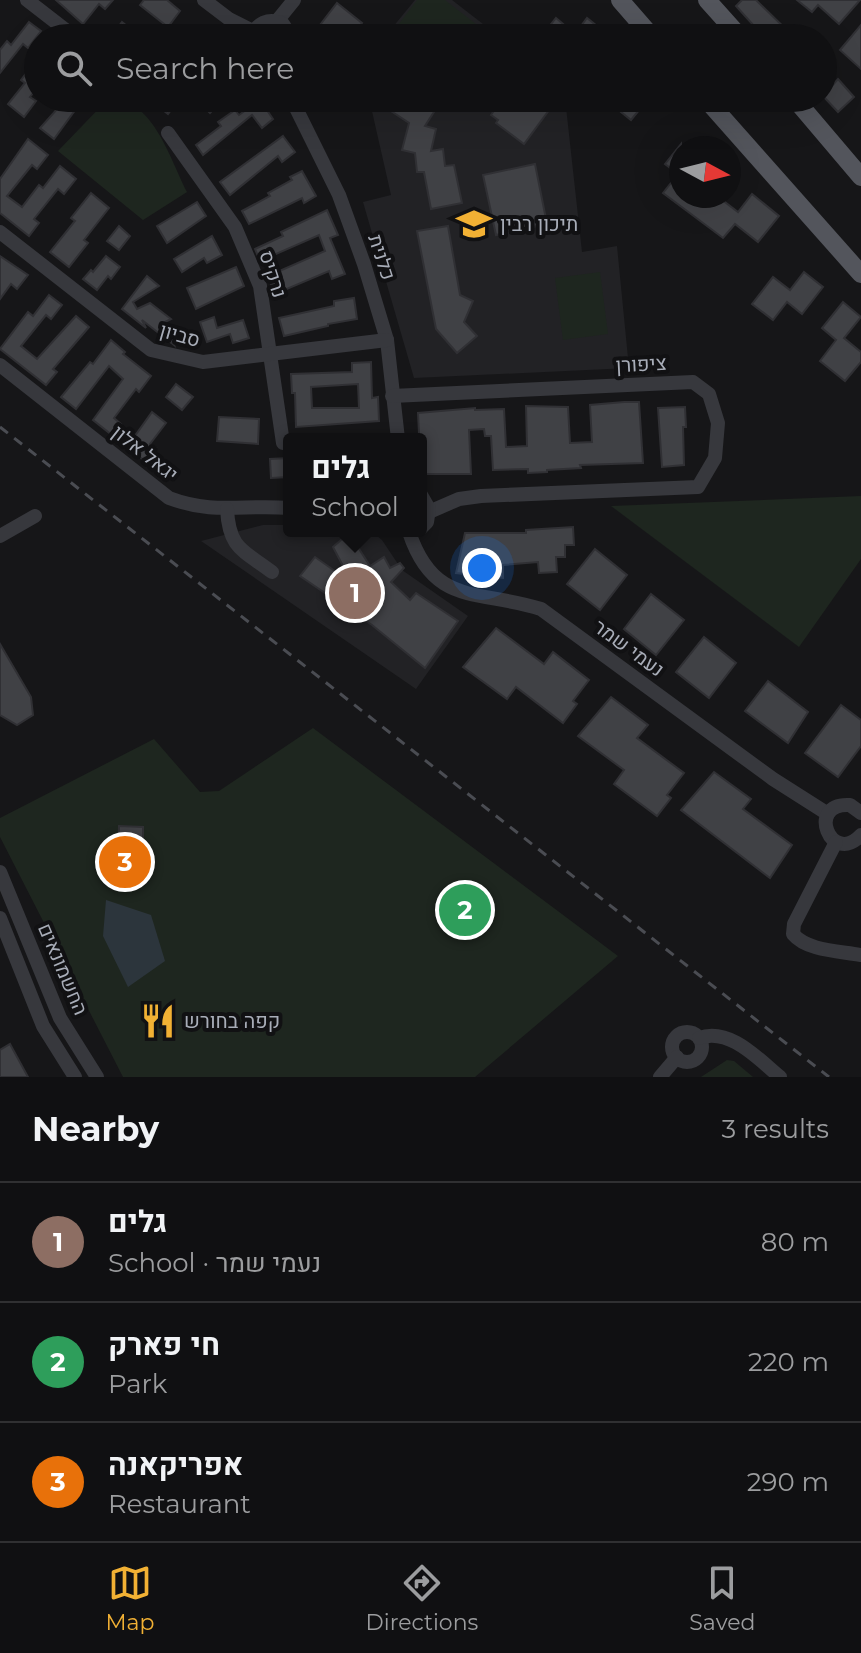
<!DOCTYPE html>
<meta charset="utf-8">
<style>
:root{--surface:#101012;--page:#1e1e20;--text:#f1f3f6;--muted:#9c9d9f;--line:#303032;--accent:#f2b134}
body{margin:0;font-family:Montserrat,Heebo,sans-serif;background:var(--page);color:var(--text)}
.compass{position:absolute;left:669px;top:136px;width:72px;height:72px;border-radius:50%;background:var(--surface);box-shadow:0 8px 32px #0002;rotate:97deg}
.you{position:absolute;left:482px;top:568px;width:28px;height:28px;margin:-20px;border:6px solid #fff;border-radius:50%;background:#1a73e8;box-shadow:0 0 0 12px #1a73e833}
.badge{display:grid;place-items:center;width:52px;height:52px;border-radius:50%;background:var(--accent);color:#fff;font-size:26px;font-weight:700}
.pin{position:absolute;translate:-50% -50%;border:4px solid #fff;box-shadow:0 2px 8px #0006}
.popup{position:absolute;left:283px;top:433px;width:144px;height:104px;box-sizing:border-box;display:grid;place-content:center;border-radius:8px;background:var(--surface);filter:drop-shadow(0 2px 6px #0005);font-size:26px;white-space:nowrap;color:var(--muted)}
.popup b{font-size:30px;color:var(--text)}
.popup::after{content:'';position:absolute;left:50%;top:100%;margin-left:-16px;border:16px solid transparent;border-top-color:var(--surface)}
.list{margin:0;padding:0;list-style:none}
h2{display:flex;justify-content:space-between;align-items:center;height:104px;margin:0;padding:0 32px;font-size:34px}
h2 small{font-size:26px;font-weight:400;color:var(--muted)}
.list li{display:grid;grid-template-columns:52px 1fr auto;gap:24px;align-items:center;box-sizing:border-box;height:120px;padding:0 32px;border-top:2px solid var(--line)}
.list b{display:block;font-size:30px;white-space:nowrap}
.list p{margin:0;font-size:26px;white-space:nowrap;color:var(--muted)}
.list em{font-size:26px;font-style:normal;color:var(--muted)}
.icon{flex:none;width:44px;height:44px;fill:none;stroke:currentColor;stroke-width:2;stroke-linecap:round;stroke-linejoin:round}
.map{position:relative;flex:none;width:861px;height:1077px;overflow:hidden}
.search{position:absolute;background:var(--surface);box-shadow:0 8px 32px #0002;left:24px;right:24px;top:24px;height:88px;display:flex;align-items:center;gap:20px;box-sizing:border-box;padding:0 28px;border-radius:44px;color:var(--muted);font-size:30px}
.sheet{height:464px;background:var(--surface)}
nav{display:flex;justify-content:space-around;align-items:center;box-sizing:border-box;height:112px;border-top:2px solid var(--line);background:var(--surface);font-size:22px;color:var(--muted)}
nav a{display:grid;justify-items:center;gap:4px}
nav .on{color:var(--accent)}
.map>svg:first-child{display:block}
.built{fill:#222225}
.green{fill:#1e261f}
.water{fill:#2c353c}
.building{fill:#404145;stroke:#303034;stroke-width:2;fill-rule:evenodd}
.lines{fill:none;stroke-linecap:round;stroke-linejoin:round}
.minor{stroke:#37383d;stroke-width:14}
.major{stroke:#53555c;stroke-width:18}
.rail{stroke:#4a4c52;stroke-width:3;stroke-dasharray:10 8;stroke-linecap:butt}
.labels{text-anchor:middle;stroke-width:8;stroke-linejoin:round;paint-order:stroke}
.poi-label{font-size:20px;fill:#a8adb8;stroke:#111113;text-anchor:start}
.street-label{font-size:20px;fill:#a8adb8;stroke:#111113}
</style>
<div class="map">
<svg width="861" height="1077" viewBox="0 0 861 1077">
<rect width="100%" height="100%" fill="#161618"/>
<g class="built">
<path d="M415,0H452L501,38H384Z"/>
<path d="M369,98H565L582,252L617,246L629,368L414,378L363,202L391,195Z"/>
<path d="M263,525H289V531H371L382,540L402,570L468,616L416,689L201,541Z"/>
</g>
<g class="green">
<path d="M417,0H445L476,24L466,38H407L395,29Z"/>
<path d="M109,98C153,98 170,159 187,192L143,220L58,151Z"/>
<path d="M600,272L608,334L563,340L555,278Z"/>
<path d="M861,496V559L799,647L611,506Z"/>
<path d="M313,728L618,956L475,1077H123L0,837V818L154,739L200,792L219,791Z"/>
<path d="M727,1060L734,1061L753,1077H701Z"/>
</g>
<path class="water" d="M106,900L151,915L165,961L128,987L103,936Z"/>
<g class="building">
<path d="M56,0H113L105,9L99,4L83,24Z"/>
<path d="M144,0H167L180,11L168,27L140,5Z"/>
<path d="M742,0H756L795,38H765L736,6Z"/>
<path d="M797,0H860L839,24L818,5L812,12Z"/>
<path d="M337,3L362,23L351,38H310Z"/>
<path d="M556,18L575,34L587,18L612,38H540Z"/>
<path d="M29,22L41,31L28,48L23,44L0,73V50L7,41L11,45Z"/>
<path d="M122,22L142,38H110Z"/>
<path d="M861,25V69L840,50Z"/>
<path d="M38,58V87L30,97L36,101L24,117L8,104L25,83L21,80Z"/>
<path d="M838,79L854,97L838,112L823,96Z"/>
<path d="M67,98H84L54,139L40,128Z"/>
<path d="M148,98H172L177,102L168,114Z"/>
<path d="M195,98H224L210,113Z"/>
<path d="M400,98H443L425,126L436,129L431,151L443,149L445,166L454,165L462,203L431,209L424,172H417L415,153L402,150L409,123L391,111Z"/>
<path d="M485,98H558L524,144L496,123L498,120L491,115L497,106Z"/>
<path d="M614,98H649L631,120L610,103Z"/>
<path d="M260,100L273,119L262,128L252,115L203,155L196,145L221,126L218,122L235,110L239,115Z"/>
<path d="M283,136L295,152L282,162L278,156L230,195L220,182Z"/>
<path d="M28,139L48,155L37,169L32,165L7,196L22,207L39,185L43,188L60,166L76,179L64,194L58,189L34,219L39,223L29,236L0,213V179Z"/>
<path d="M681,144V196H717L738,212L752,194L779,216L758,242L735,224L723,238L663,193L678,174L665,164Z"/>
<path d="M535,164L547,224L496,235L483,175Z"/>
<path d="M302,171L316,196L304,203L302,198L249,224L242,211L270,196L268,193L292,180L290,177Z"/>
<path d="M91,193L109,208L84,240L88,243L69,267L50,252L75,221L71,218Z"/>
<path d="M197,202L206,216L167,243L157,226Z"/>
<path d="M327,210L338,235L330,238L345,274L332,279L329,271L275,294L268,276L325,251L319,235L260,261L255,249L283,236L281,232Z"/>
<path d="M119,226L130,236L119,250L107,241Z"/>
<path d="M448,226L460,295L473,301L464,322L477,336L457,353L436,329L417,231Z"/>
<path d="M212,236L222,255L207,263L204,258L182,272L174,259Z"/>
<path d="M0,256L28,275L17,289L11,284L0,299Z"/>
<path d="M106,256L120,267L111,279L108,276L97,290L83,279L91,270L93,272Z"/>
<path d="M236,267L244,286L196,309L187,288Z"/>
<path d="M804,272L823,287L802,314L787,302L773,320L752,304L773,277L790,290Z"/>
<path d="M147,276L159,286L133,302L137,309L150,303L171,319L165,322L174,345L142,320L146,328L122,309Z"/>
<path d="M49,295L62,305L51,319L46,315L21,346L37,359L76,316L89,327L53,369L57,372L46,385L0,349L28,312L33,316Z"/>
<path d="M354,298L357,319L328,324V326L284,336L279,318L334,306V301Z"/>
<path d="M843,302L861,317L844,338L861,352V362L845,381L820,361L836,340L822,328Z"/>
<path d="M214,317L217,328L243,320L249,338L233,343L230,334L207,342L200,322Z"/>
<path d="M111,340L125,352L123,354L151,376L139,392L136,389L114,418L121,424L112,435L93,420L123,379L109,366L76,409L61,397L90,362L93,364Z"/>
<path d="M371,362L372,398L378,397L379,421L296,427L295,393H292L291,374L352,372V363ZM358,384L359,408H312L311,387Z"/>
<path d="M176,384L193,397L182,410L166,397Z"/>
<path d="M624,402H639L643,463L580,465L581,468L547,470V472L528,473V469L493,470L491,436H485L484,429L469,430L471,474H421L418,413L475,408V410L504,409L506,447L527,446L526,406L568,407L570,443L592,442L590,405Z"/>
<path d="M685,407L686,427H683L684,465L662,467L658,408Z"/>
<path d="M152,412L166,423L150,444L156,448L146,462L127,447Z"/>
<path d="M219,417L259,419L258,444L217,441Z"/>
<path d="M289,458V477L271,478L270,459Z"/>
<path d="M573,527L574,545H565V557H556L557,572L539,573L538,562L503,565V578L456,573L465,533H526V530Z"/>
<path d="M349,533L370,566L384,557L390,568L400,563L404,568L391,582L410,600L416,593L458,621L425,668L372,625L300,576L315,557L352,583L333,547Z"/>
<path d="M595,549L627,575L600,610L567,584Z"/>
<path d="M651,594L684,620L656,655L624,629Z"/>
<path d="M496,628L544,664L553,652L589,680L573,701L577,704L563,723L516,687L507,699L463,667Z"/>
<path d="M704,637L736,663L709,698L676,672Z"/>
<path d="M0,644L31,697L33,715L17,725L0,715Z"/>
<path d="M768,681L808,712L788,743L745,711Z"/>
<path d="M611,697L648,725L637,738L684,773L667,795L671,798L657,816L614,784L624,770L578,736Z"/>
<path d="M841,705L861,720V746L838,777L805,753Z"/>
<path d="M714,772L751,799L743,809L792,845L770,878L681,810Z"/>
<path d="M119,826L143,827V852H118Z"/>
<path d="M10,1044L28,1077H0V1050Z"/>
</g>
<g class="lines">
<g class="minor">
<path d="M27,0L76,38"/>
<path d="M204,0L229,19L253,31"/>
<path d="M277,21L294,0"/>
<path d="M251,38C256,23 269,17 283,24L292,38"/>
<path d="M291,98L339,195L364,264L387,340L398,439"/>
<path d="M168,133L235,227L260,286L283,443H289"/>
<path d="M0,232L151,350L203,362L387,340"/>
<path d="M0,365L169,498C214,515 244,504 289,508"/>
<path d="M392,396L693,382L709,394L718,423L715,458L698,487L481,496L459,499L429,512"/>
<path d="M421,495L429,509L427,522L421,528"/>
<path d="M227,509C229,549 243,550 272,572"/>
<path d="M409,532C434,607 478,589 541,609L773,779L828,814"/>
<path d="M0,536L35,516"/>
<path d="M861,813L850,805C805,802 831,867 861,835"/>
<path d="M836,842L794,924L793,934C807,951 840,951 861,955"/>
<path d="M0,872L60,1018L97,1077"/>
<path d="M0,918L43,1026L75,1077"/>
<circle cx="687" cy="1047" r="15"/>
<path d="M699,1038C730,1027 758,1059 780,1077"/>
<path d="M660,1077L677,1057"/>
</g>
<g class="major">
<path d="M620,0L653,38"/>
<path d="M707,0L741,38"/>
<path d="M705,98L861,274"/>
<path d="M794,98L861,177"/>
</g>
<path class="rail" d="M0,427L829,1077"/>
</g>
<defs>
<g id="school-bare" transform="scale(2.76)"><path d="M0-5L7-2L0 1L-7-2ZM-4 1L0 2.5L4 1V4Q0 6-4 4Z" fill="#f2b134" stroke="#111113" stroke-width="2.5" paint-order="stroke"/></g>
<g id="restaurant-bare" transform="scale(2.76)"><path d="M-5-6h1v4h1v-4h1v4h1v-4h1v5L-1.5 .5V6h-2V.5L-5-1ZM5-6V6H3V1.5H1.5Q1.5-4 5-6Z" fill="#f2b134" stroke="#111113" stroke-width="2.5" paint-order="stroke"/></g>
</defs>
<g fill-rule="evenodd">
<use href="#school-bare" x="474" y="224"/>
<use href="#restaurant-bare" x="158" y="1021"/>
</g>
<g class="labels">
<g class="poi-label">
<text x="500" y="231">תיכון רבין</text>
<text x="184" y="1028">קפה בחורש</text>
</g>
<g class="street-label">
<text transform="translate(382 257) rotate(72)" y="7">כלנית</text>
<text transform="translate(273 274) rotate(72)" y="7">נרקיס</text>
<text transform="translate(180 335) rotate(16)" y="7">סביון</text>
<text transform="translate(641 364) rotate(-3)" y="7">ציפורן</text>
<text transform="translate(145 453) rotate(38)" y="7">יגאל אלון</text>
<text transform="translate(629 648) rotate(36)" y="7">נעמי שמר</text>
<text transform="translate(63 969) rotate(67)" y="7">החשמונאים</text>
</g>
</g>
</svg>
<svg class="compass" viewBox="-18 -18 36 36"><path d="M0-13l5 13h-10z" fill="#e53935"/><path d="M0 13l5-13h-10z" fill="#9c9d9f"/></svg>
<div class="you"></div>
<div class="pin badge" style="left:355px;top:593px;background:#8d6e63">1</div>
<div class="popup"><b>גלים</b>School</div>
<div class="pin badge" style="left:465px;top:910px;background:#2e9e5b">2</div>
<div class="pin badge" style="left:125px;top:862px;background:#e8710a">3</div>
<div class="search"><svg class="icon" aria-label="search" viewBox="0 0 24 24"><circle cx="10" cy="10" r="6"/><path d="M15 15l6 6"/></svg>Search here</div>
</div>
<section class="sheet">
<h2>Nearby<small>3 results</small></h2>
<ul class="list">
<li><span class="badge" style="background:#8d6e63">1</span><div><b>גלים</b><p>School · נעמי שמר</p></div><em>80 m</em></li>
<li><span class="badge" style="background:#2e9e5b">2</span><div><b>חי פארק</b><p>Park</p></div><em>220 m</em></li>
<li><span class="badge" style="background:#e8710a">3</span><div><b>אפריקאנה</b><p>Restaurant</p></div><em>290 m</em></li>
</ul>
</section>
<nav>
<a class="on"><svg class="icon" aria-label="map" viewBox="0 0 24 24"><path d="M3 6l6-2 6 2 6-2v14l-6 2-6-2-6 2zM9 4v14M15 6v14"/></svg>Map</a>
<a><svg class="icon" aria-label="directions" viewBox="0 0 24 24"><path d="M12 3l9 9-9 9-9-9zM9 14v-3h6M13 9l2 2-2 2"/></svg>Directions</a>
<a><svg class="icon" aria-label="saved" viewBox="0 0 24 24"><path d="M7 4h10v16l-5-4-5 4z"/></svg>Saved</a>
</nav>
